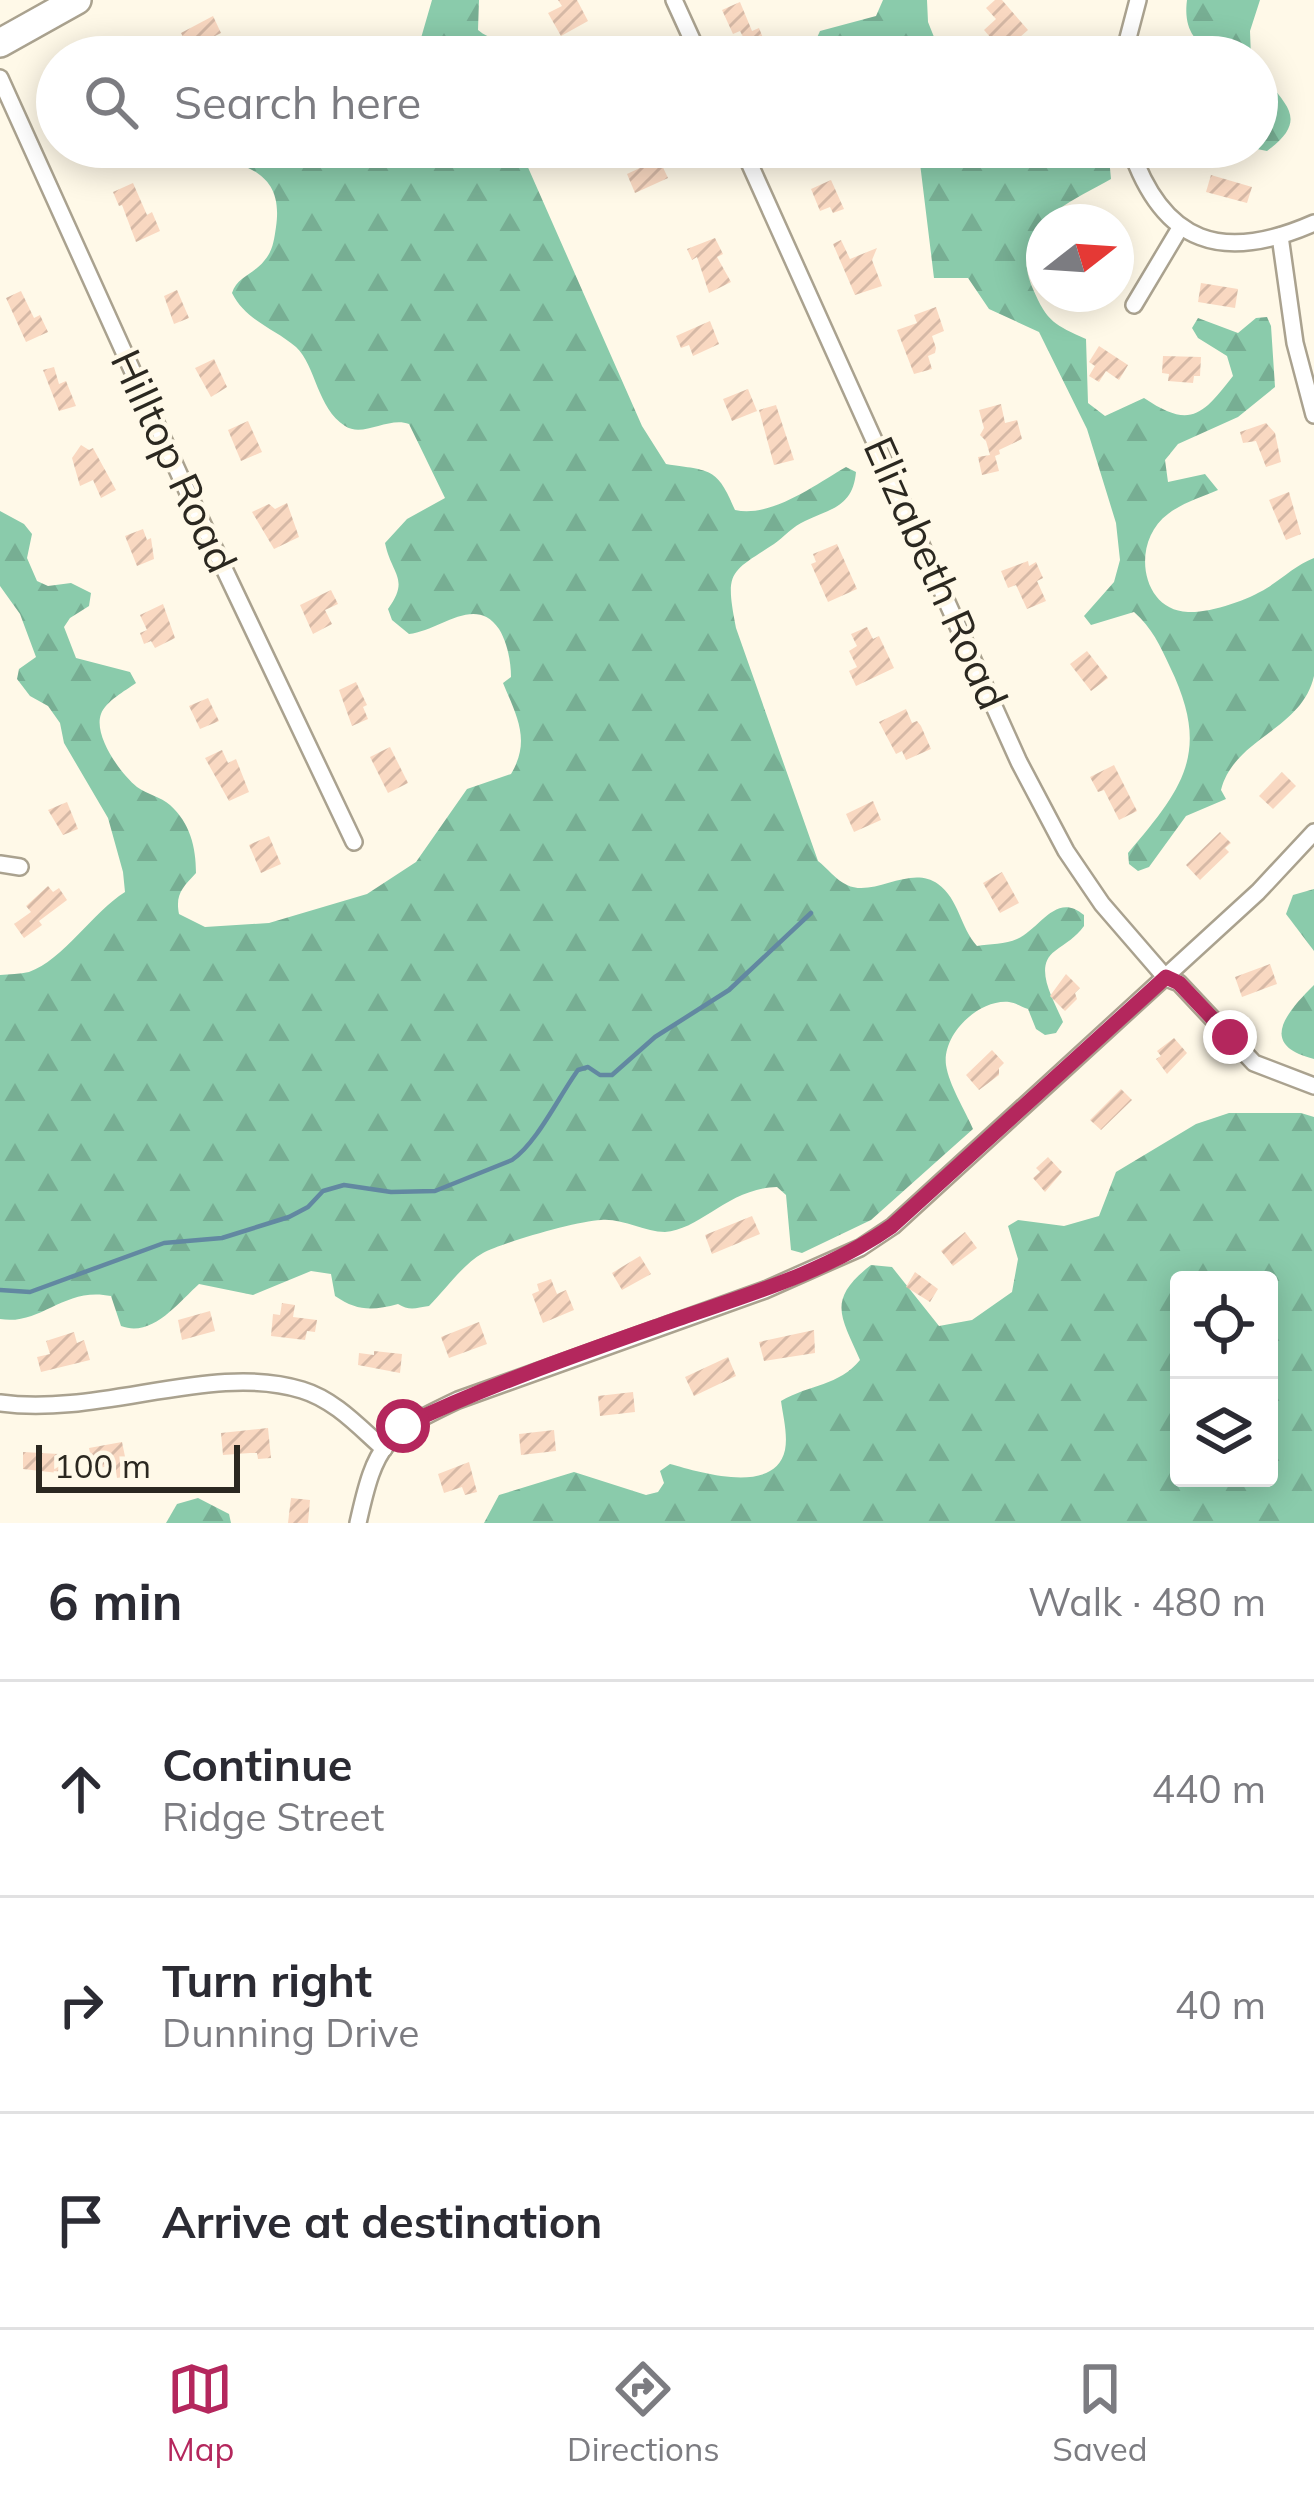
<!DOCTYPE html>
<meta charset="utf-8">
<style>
:root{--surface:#fff;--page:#f7f7f7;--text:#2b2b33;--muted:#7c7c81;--line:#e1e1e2;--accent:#b4275d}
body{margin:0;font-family:Mulish,sans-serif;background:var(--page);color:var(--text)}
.controls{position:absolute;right:36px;bottom:36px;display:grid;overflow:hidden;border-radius:12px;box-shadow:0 6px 30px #0003}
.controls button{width:108px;height:108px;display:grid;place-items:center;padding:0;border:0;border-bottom:3px solid var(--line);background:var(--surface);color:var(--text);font:60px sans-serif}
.compass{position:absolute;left:1026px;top:204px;width:108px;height:108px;border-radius:50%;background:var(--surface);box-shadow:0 6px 30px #0003;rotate:73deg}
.scale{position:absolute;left:36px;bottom:30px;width:204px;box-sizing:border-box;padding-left:12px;border:6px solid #2b2820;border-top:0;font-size:33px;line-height:42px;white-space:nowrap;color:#2b2820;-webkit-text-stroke:9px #fff9e8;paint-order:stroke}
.stop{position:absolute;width:36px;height:36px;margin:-27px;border:9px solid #b4275d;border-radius:50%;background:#fff}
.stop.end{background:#b4275d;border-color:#fff;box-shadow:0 3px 12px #0008}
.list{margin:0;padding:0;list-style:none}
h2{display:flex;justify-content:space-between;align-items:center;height:156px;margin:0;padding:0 48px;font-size:51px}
h2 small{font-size:39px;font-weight:400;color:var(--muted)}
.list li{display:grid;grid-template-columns:78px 1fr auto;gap:36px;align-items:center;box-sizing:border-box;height:216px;padding:0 48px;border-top:3px solid var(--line)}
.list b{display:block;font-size:45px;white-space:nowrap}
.list p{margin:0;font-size:39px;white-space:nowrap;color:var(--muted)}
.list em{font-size:39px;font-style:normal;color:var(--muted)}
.icon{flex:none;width:66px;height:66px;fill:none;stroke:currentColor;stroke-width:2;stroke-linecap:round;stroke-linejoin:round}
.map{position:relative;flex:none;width:1314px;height:1523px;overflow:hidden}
.search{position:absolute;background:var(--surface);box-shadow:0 6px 30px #0003;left:36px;right:36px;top:36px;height:132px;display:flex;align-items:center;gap:30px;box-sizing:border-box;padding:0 42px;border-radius:66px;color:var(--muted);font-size:45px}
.sheet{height:804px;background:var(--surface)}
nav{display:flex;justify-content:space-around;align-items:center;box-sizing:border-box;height:168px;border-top:3px solid var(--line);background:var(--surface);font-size:33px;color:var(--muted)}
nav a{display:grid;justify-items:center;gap:6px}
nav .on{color:var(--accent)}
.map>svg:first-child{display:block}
.forest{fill:url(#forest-firs);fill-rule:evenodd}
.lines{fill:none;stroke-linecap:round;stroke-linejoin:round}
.stream{stroke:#6288a1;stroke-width:4.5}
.building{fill:url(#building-hatch)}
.street-casing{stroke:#aaa28f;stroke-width:20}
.highway-casing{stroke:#aaa28f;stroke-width:32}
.street{stroke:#fff;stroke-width:15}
.highway{stroke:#fff;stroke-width:27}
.route{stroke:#b4275d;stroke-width:15}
.labels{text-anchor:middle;stroke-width:9;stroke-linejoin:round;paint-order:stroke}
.street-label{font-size:42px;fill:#2b2820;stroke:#fff9e8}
</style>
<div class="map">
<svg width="1314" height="1523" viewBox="0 0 1314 1523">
<defs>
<pattern id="forest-firs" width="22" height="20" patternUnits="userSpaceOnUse" patternTransform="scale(3)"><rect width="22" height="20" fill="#8acbab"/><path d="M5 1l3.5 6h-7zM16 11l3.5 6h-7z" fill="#77ae93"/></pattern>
<pattern id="building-hatch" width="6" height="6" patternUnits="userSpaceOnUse" patternTransform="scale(3)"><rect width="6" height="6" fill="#f9d8c1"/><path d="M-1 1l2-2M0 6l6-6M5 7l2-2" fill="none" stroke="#d6b9a6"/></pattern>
</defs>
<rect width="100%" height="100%" fill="#fff9e8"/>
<g class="forest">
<path d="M432,0H479L478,30C491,41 506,39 511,57H406L419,45Z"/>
<path d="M883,0H927L928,22L942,57H834L810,53L820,31L876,16Z"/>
<path d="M1187,0H1260L1250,31L1251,57C1214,57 1181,45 1187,0Z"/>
<path d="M1257,66C1280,103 1314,116 1267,151L1247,147H1257Z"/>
<path d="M182,147H519L642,426L666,464C711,471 717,467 735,510C772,518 816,484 846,467L856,472C853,507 830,509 805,521C793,526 784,537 774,544C729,573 725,571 736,628L818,861C827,868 836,880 847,885C874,898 910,864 938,884C959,899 960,927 977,946C989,944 1006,944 1017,939C1040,929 1056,891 1084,915V926C1075,938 1067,942 1055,951C1032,967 1055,1002 1063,1022L1056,1033L1045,1035L1036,1029L1028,1009C1022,1007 1016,1003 1009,1002C979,999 942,1034 946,1065C949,1085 965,1110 973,1129L871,1220L802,1253L791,1250L786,1195L777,1187C729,1188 700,1230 665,1232C644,1232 622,1218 601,1220C577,1221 504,1242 483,1253C463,1264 445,1290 429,1306C416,1308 409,1311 398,1304C372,1311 357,1311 335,1296L331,1274L311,1271L253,1295L199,1284C178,1303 152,1338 121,1326L111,1296C64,1286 41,1326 0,1319V975C9,974 20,974 29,972C63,960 93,912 125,892L123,872L108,818L64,743L60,723L48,706L30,696L17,679L19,669L36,657L20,614L0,586V511L24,524L32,534L27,558L37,581L48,586L71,583L91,593L89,606L70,618L64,627L76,658L130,672L136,683C125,691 106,701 101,714C93,736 121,774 137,787C147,794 161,797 170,805C190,823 196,847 196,873C183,887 175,894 179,914L205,927L269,923L367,894L416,862L467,789L511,774C531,740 517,717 503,683L511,677C511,661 507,642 499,629C475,594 440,631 409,634L392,620L388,609C410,578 392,576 385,543L407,519L445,498L409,424C389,416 363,438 345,426C317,408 316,366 296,347C274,328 246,321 232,293C237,277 254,274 264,261C273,251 274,240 276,227C286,159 225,165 182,147Z"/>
<path d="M918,147H1108L1111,179C1067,204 1006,227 1033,289C1047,322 1055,325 1086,339L1088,403L1105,416L1144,398C1190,429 1202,416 1233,376L1227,356L1198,338L1192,328L1198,318L1238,333L1256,318L1267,317L1271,326L1275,387L1238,417L1178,444L1165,460L1168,482L1205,474L1218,490C1202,497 1182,503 1168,514C1130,542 1141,611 1188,612C1211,613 1248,600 1267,588C1283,578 1296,565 1314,558V676C1302,730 1234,738 1221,790L1226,799L1186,816L1149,867L1138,871L1129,864L1128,853C1184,787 1211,752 1170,667C1160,645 1152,628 1134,612L1091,625L1084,616L1114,582L1120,560L1116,523L1087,429L1039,332L989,309L968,278H934Z"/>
<path d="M1314,889V951L1286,914L1293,895Z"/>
<path d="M1314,985V1059C1257,1045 1287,1012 1314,985Z"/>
<path d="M1229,1113H1301L1314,1117V1523H484L499,1495L574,1472L646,1495L658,1492L664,1483L660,1471L670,1464C699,1472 775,1496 785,1450C788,1435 783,1416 781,1401C810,1384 839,1386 860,1360C841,1316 826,1300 871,1265L892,1267L939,1326L972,1320L1012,1292L1018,1259L1008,1226L1018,1220L1064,1226L1099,1216L1116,1172L1196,1124ZM1179,1280H1269V1478H1179Z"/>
<path d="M198,1498L229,1514L231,1523H166L177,1504Z"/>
</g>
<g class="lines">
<path class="stream" d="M0,1290L30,1292L164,1243L222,1238L289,1217L308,1207L323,1191L344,1185L391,1192L435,1191L512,1160C537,1143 559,1096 578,1070L588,1067L600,1075H612L655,1037L729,990L811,913"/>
</g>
<g class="building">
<path d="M558,0H577L588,21L561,36L548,13L562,6Z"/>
<path d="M995,0H1002L1028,30L1003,52L984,30L996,19L986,8Z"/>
<path d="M740,2L752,31L759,28L767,48L752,54L740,31L733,34L722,10Z"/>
<path d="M213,16L221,33L189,49L181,33Z"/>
<path d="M659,159L668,178L635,193L627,174Z"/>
<path d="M1211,175L1252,187L1247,203L1206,192Z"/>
<path d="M831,180L844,209L833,213L830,207L820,211L811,189Z"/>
<path d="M133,183L147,215L152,212L160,231L136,242L122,205L119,206L113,192Z"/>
<path d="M715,238L723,254L717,257L731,282L709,293L697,257L692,260L687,249Z"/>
<path d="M841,240L850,259L877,248L872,260L882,286L855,295L833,244Z"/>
<path d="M1201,283L1238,289L1235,308L1198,302Z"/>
<path d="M177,290L189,318L174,324L164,296Z"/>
<path d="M21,291L34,318L40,315L48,332L26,342L6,298Z"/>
<path d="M936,307L944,331L932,336L936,348L935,353L928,356L932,369L914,374L897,330L917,323L914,315Z"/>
<path d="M710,321L719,344L693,356L689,345L681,348L676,336Z"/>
<path d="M1099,346L1128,365L1119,380L1106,371L1099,382L1089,376L1095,366L1089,362Z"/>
<path d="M1163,356L1201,357L1200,376H1194L1193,383L1168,381L1169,374L1162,373Z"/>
<path d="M214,359L227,387L211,397L195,368Z"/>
<path d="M54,367L59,384L66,381L76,406L59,411L43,370Z"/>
<path d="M748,389L757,411L732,421L723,399Z"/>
<path d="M1001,404L1005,423L1017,420L1022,439L999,450L1000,454L995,456L999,471L982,475L978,457L990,455L986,441L980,435L984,428L979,410Z"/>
<path d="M776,405L794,460L774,465L759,410Z"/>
<path d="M248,421L262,452L241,461L228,430Z"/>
<path d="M1266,423L1275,433L1281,462L1266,467L1256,441L1243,443L1240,432Z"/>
<path d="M81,445L89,450L93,448L116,490L101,498L93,480L80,486L72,458Z"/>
<path d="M1289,492L1301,534L1286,540L1269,500Z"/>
<path d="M287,503L299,537L274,549L252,512L269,504L275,509Z"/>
<path d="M143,529L147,540L151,538L154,559L137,566L125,536Z"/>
<path d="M837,544L857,589L828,602L811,564L816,562L813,554Z"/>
<path d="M1028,561L1029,566L1036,562L1043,578L1037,581L1046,601L1027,609L1016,585L1008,588L1001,571Z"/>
<path d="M331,590L338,604L325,610L332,624L313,634L300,605Z"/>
<path d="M163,604L175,638L155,648L151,641L144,644L140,633L147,630L140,615Z"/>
<path d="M867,627L873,639L879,636L894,668L856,686L849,671L857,667L849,651L857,646L851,634Z"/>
<path d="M1087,651L1108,678L1091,691L1070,664Z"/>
<path d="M356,682L367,705L363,707L368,719L352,726L339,690Z"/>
<path d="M208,698L219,721L200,729L189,706Z"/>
<path d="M906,709L912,723L917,721L921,726L931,749L906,760L902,751L896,754L879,722Z"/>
<path d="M390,747L408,783L388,793L370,757Z"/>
<path d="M222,750L228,763L236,759L249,792L229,801L205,758Z"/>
<path d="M1114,765L1137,811L1119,820L1104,790L1098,792L1090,777Z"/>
<path d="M1282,772L1296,786L1273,809L1259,796Z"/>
<path d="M873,801L881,820L854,832L846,814Z"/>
<path d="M67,802L78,829L63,835L48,810Z"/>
<path d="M1220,832L1231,843L1225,848L1229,852L1200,880L1186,865Z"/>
<path d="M269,836L281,864L261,873L249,845Z"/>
<path d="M1002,872L1019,903L1000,913L983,883Z"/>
<path d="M48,886L53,892L59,888L67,900L39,921L42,925L24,938L14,924L31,912L26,906Z"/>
<path d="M1270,964L1277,984L1242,997L1235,977Z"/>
<path d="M1066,974L1080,988L1075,993L1077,999L1065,1011L1050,996Z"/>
<path d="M1174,1038L1187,1053L1167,1074L1156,1059L1161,1056L1157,1051Z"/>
<path d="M992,1050L1004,1063L999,1068V1075L979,1090L966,1075Z"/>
<path d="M1121,1089L1132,1100L1101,1130L1090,1120Z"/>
<path d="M1048,1157L1062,1172L1045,1192L1033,1178L1040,1172L1036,1168Z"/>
<path d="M752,1216L760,1234L712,1254L705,1235Z"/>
<path d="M965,1232L977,1248L953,1266L941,1251Z"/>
<path d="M640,1256L651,1274L622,1290L612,1273Z"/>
<path d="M915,1272L938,1289L930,1302L906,1287Z"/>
<path d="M551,1279L557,1294L566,1290L574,1310L543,1323L532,1294L539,1291L537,1284Z"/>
<path d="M282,1303L295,1305L293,1317L317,1320L315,1332L307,1331L305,1340L271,1336L273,1314L280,1315Z"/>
<path d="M210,1311L215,1331L182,1340L178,1320Z"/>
<path d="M479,1322L487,1344L449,1358L441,1337Z"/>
<path d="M814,1330L815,1353L764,1361L759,1342Z"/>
<path d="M74,1332L77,1343L84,1340L90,1360L41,1372L37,1357L50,1354L46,1341Z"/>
<path d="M374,1351L402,1354L400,1373L358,1365L359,1353L374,1355Z"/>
<path d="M728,1357L736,1376L694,1396L685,1377Z"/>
<path d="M633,1392L635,1412L600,1416L598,1396Z"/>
<path d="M268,1428L271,1458L258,1459L257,1453H250L223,1455L221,1433Z"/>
<path d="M554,1430L556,1451L521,1455L519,1434Z"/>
<path d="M122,1442L129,1476L117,1478L115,1465L93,1469L89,1448Z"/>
<path d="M23,1452L59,1454L58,1473L23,1469Z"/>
<path d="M469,1462L477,1492L465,1495L462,1487L444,1493L438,1474Z"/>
<path d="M291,1498L310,1500L308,1523H288Z"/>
</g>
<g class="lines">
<g class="street-casing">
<g id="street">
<path d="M674,0L700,57"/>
<path d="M1123,57L1138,0"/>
<path d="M0,78L180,476L354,842"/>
<path d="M742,147L1019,762L1066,851L1102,904L1166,978L1179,983L1254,1063L1314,1086"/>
<path d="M1130,147C1163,245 1223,263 1314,223"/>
<path d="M1280,236L1295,343L1314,415"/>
<path d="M1134,305L1180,228"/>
<path d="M0,864L20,867"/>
<path d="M0,1403C101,1417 213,1362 302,1390C335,1400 359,1427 384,1449"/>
<path d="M358,1523C376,1442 384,1435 458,1400L765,1290L860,1248L893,1226L1258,892L1314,832"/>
</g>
</g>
<g class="highway-casing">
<path id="highway" d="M0,43L77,0"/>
</g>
<use href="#street" class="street"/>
<use href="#highway" class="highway"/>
</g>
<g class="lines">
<path class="route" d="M403,1426C486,1386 575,1355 663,1324C742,1296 822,1275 892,1226L1166,977L1179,983L1230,1037"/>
</g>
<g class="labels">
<g class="street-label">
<text transform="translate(174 461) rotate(65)" y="15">Hilltop Road</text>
<text transform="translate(936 573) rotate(66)" y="15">Elizabeth Road</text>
</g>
</g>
</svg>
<div class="controls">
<button><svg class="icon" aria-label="locate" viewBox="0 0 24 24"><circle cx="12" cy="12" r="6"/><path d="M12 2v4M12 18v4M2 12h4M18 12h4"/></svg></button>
<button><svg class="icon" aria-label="layers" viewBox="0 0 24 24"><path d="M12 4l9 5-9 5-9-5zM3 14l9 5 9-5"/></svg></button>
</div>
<svg class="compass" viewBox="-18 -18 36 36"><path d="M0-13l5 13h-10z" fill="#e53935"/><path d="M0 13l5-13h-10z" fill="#7c7c81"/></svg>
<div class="scale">100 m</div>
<div class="stop" style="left:403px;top:1426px"></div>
<div class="stop end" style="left:1230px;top:1037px"></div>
<div class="search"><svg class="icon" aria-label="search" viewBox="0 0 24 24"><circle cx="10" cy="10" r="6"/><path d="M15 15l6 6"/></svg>Search here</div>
</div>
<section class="sheet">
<h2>6 min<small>Walk · 480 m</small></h2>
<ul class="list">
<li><svg class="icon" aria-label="ahead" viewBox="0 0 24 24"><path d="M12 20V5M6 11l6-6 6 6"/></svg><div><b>Continue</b><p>Ridge Street</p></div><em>440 m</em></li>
<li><svg class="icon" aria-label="right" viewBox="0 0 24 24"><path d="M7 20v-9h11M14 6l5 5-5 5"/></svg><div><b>Turn right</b><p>Dunning Drive</p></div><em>40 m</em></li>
<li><svg class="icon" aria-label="arrive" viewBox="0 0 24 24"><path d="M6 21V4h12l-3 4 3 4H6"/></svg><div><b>Arrive at destination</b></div></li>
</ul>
</section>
<nav>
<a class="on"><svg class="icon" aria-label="map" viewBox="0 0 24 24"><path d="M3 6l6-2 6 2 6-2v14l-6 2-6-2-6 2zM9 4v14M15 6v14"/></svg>Map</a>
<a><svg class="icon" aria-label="directions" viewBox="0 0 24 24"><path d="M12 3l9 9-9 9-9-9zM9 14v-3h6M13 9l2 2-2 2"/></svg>Directions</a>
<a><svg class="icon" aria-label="saved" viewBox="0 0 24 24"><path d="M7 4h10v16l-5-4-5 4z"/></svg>Saved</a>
</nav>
